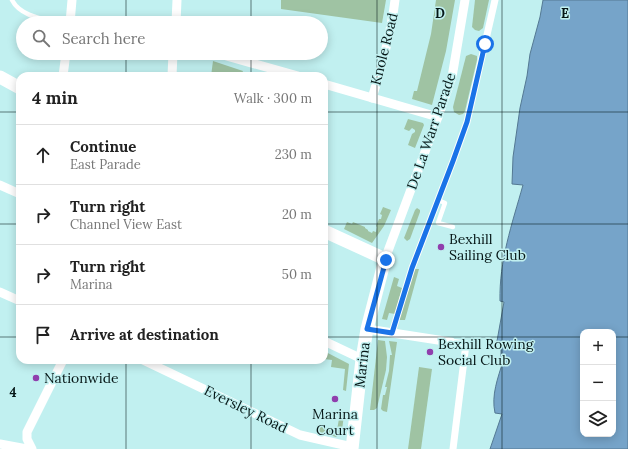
<!DOCTYPE html>
<meta charset="utf-8">
<style>
:root{--surface:#fff;--page:#f6f6f6;--text:#222;--muted:#767676;--line:#e0e0e0}
body{margin:0;font-family:Lora,serif;background:var(--page);color:var(--text)}
.controls{position:absolute;right:12px;bottom:12px;display:grid;overflow:hidden;border-radius:8px;box-shadow:0 2px 10px #0003}
.controls button{width:36px;height:36px;display:grid;place-items:center;padding:0;border:0;border-bottom:1px solid var(--line);background:var(--surface);color:var(--text);font:20px sans-serif}
.stop{position:absolute;width:12px;height:12px;margin:-9px;border:3px solid #1a73e8;border-radius:50%;background:#fff}
.stop.end{background:#1a73e8;border-color:#fff;box-shadow:0 1px 4px #0008}
.list{margin:0;padding:0;list-style:none}
h2{display:flex;justify-content:space-between;align-items:center;height:52px;margin:0;padding:0 16px;font-size:17px}
h2 small{font-size:13px;font-weight:400;color:var(--muted)}
.list li{display:grid;grid-template-columns:26px 1fr auto;gap:12px;align-items:center;box-sizing:border-box;height:60px;padding:0 16px;border-top:1px solid var(--line)}
.list b{display:block;font-size:15px;white-space:nowrap}
.list p{margin:0;font-size:13px;white-space:nowrap;color:var(--muted)}
.list em{font-size:13px;font-style:normal;color:var(--muted)}
.icon{flex:none;width:22px;height:22px;fill:none;stroke:currentColor;stroke-width:2;stroke-linecap:round;stroke-linejoin:round}
.map{position:relative;flex:none;width:628px;height:449px;overflow:hidden}
.search{position:absolute;background:var(--surface);box-shadow:0 2px 10px #0003;left:16px;top:16px;width:312px;height:44px;display:flex;align-items:center;gap:10px;box-sizing:border-box;padding:0 14px;border-radius:22px;color:var(--muted);font-size:15px}
.panel{position:absolute;background:var(--surface);box-shadow:0 2px 10px #0003;left:16px;top:72px;width:312px;height:292px;border-radius:12px}
.map>svg:first-child{display:block}
.green{fill:#9fc3a3}
.water{fill:#76a4c9;stroke:#547993;fill-rule:evenodd}
.lines{fill:none;stroke-linecap:round;stroke-linejoin:round}
.service{stroke:#fff;stroke-width:4.5}
.pedestrian{stroke:#fff;stroke-width:7}
.minor{stroke:#fff;stroke-width:9}
.secondary{stroke:#fff;stroke-width:13}
.route{stroke:#1a73e8;stroke-width:5}
.grid{fill:none;stroke:#051616;stroke-width:1;stroke-opacity:0.55}
.poi-dot{fill:#903ead;stroke:#c1f0f0;stroke-width:1.5}
.labels{text-anchor:middle;stroke-width:3;stroke-linejoin:round;paint-order:stroke}
.street-label{font-size:14px;fill:#051616;stroke:#c1f0f0}
.poi-label{font-size:14px;fill:#051616;stroke:#c1f0f0;text-anchor:start}
.grid-label{font-size:13px;text-anchor:middle;font-weight:bold;fill:#051616;stroke:#c1f0f0;stroke-width:3;stroke-linejoin:round;paint-order:stroke}
</style>
<div class="map">
<svg width="628" height="449" viewBox="0 0 628 449">
<rect width="100%" height="100%" fill="#c1f0f0"/>
<g class="green">
<path d="M281,0H386L382,23L281,9Z"/>
<path d="M436,0H455L446,51L432,105L412,99L414,91H417L431,34Z"/>
<path d="M475,0H489L483,28L479,31L475,30L472,27Z"/>
<path d="M471,54L477,56V60L465,111L463,114L459,115L454,112L453,107L466,56Z"/>
<path d="M213,61L243,71L241,76H211Z"/>
<path d="M408,119L423,123L424,125L415,148L408,145L412,134L415,132V130L412,128L409,131L404,129Z"/>
<path d="M383,207L391,210L384,226L372,243L344,229L347,222L352,224L353,222L365,227V228L368,230V231L372,233L373,231L376,232L377,227L376,226L379,219H381L382,215L380,214Z"/>
<path d="M417,208L420,210V212L410,239L407,241L404,238L415,210Z"/>
<path d="M414,269H419L405,320H399Z"/>
<path d="M394,277L399,279L397,286L402,288L395,314L389,313L387,320L382,319Z"/>
<path d="M378,340L385,341L387,357L386,370L377,408L374,410H370Z"/>
<path d="M389,341L397,342L387,412L383,411L381,409L383,395H385L387,387H385L389,371L390,355H392Z"/>
<path d="M324,351L349,364L346,391L343,390L345,369L331,367L332,360L324,359Z"/>
<path d="M419,367L432,369L421,449H408Z"/>
<path d="M340,413L344,414L342,431L336,437L316,431L317,425L326,427V429L337,430Z"/>
</g>
<path class="water" d="M543,0H628V449H490L502,414L495,413C491,395 498,378 503,361L501,360V342L497,341L504,302L500,301C499,261 512,224 523,185L512,184L513,157L520,108L527,76L530,54L540,17ZM583,332H613V434H583Z"/>
<g class="lines">
<g class="service">
<path d="M12,0C20,16 43,19 59,23"/>
<path d="M438,200L445,203L438,223L453,227"/>
</g>
<g class="pedestrian">
<path d="M392,333L412,268L453,161L467,122L495,0"/>
<path d="M451,342L466,344L453,449"/>
</g>
<g class="minor">
<path d="M70,23L72,0"/>
<path d="M176,23L177,0"/>
<path d="M216,53L298,76"/>
<path d="M63,76L66,53"/>
<path d="M172,76L173,53"/>
<path d="M324,84L438,117"/>
<path d="M372,98C382,66 391,33 395,0"/>
<path d="M0,185L20,194"/>
<path d="M385,259L438,117L452,77L465,0"/>
<path d="M0,292L20,301"/>
<path d="M367,329L451,342"/>
<path d="M324,341L362,359"/>
<path d="M143,360L300,435L352,447"/>
<path d="M0,444L27,449"/>
<path d="M32,449L27,439V432L63,360"/>
</g>
<g class="secondary">
<path d="M0,77L20,88"/>
<path d="M324,231L385,259L367,329L362,359L352,449"/>
</g>
</g>
<g class="lines">
<path class="route" d="M386,260L367,329L392,333L412,268L453,161L467,122L485,44"/>
</g>
<path class="grid" d="M126,0V23M251,0V23M377,0V449M502,0V449M126,53V76M251,53V76M0,112H20M324,112H628M0,224H20M324,224H628M0,337H20M324,337H583M613,337H628M126,360V449M251,360V449"/>
<g class="poi-dot">
<circle cx="441" cy="247" r="4"/>
<circle cx="430" cy="352" r="4"/>
<circle cx="36" cy="378" r="4"/>
<circle cx="335" cy="399" r="4"/>
</g>
<g class="labels">
<g class="street-label">
<text transform="translate(384 49) rotate(-76)" y="5">Knole Road</text>
<text transform="translate(431 131) rotate(-71)" y="5">De La Warr Parade</text>
<text transform="translate(362 365) rotate(-83)" y="5">Marina</text>
<text transform="translate(246 409) rotate(26)" y="5">Eversley Road</text>
</g>
<g class="poi-label">
<text x="449" y="244">Bexhill<tspan x="449" dy="16">Sailing Club</tspan></text>
<text x="438" y="349">Bexhill Rowing<tspan x="438" dy="16">Social Club</tspan></text>
<text x="44" y="383">Nationwide</text>
<text x="335" y="419" text-anchor="middle">Marina<tspan x="335" dy="16">Court</tspan></text>
</g>
</g>
<g class="grid-label">
<text x="440" y="18">D</text>
<text x="565" y="18">E</text>
<text x="13" y="397">4</text>
</g>
</svg>
<div class="controls">
<button>+</button>
<button>−</button>
<button><svg class="icon" aria-label="layers" viewBox="0 0 24 24"><path d="M12 4l9 5-9 5-9-5zM3 14l9 5 9-5"/></svg></button>
</div>
<div class="stop" style="left:485px;top:44px"></div>
<div class="stop end" style="left:386px;top:260px"></div>
<div class="search"><svg class="icon" aria-label="search" viewBox="0 0 24 24"><circle cx="10" cy="10" r="6"/><path d="M15 15l6 6"/></svg>Search here</div>
<section class="panel">
<h2>4 min<small>Walk · 300 m</small></h2>
<ul class="list">
<li><svg class="icon" aria-label="ahead" viewBox="0 0 24 24"><path d="M12 20V5M6 11l6-6 6 6"/></svg><div><b>Continue</b><p>East Parade</p></div><em>230 m</em></li>
<li><svg class="icon" aria-label="right" viewBox="0 0 24 24"><path d="M7 20v-9h11M14 6l5 5-5 5"/></svg><div><b>Turn right</b><p>Channel View East</p></div><em>20 m</em></li>
<li><svg class="icon" aria-label="right" viewBox="0 0 24 24"><path d="M7 20v-9h11M14 6l5 5-5 5"/></svg><div><b>Turn right</b><p>Marina</p></div><em>50 m</em></li>
<li><svg class="icon" aria-label="arrive" viewBox="0 0 24 24"><path d="M6 21V4h12l-3 4 3 4H6"/></svg><div><b>Arrive at destination</b></div></li>
</ul>
</section>
</div>
